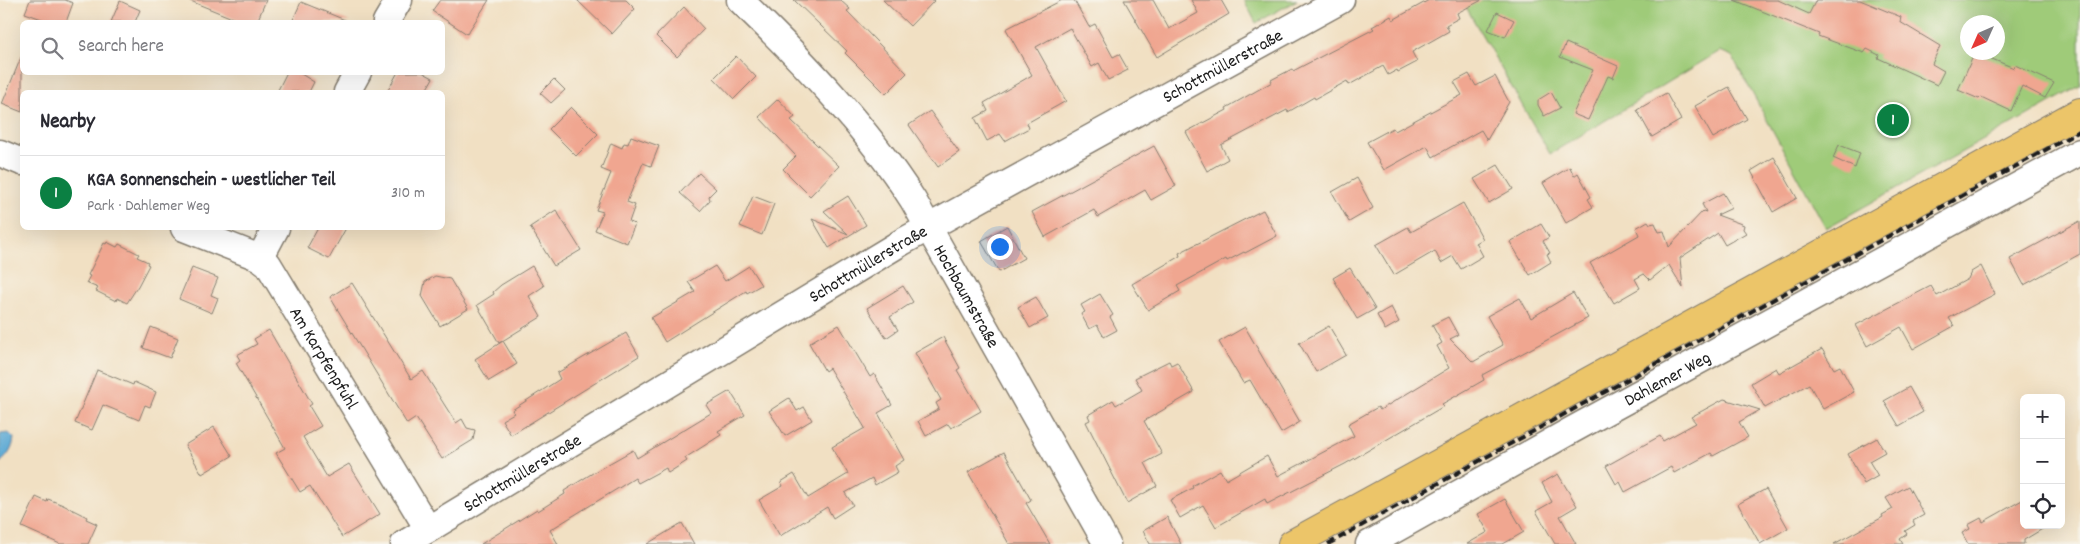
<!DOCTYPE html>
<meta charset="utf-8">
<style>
:root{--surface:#fff;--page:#f7f7f7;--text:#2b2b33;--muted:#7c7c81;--line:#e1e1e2;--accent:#0b8043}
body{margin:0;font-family:Dekko,sans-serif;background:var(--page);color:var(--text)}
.controls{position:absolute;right:15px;bottom:15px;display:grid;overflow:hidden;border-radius:8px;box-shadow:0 5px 20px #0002}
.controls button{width:45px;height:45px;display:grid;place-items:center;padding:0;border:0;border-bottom:1px solid var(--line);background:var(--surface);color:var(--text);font:25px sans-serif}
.compass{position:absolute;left:1960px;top:15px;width:45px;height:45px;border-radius:50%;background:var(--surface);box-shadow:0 5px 20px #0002;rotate:225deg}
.you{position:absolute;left:999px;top:246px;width:18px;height:18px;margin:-12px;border:4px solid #fff;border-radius:50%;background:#1a73e8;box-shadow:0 0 0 8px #1a73e833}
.badge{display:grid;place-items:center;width:32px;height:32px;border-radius:50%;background:var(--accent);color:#fff;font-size:16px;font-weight:700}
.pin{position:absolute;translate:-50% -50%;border:2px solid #fff;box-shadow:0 1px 5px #0006}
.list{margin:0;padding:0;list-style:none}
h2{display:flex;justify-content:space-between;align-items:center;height:65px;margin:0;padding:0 20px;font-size:21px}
h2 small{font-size:16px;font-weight:400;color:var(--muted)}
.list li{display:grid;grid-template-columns:32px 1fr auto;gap:15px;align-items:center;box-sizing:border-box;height:75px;padding:0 20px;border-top:1px solid var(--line)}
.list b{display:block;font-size:19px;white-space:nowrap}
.list p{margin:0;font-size:16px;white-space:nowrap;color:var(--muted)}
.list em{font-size:16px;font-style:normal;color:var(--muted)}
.icon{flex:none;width:28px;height:28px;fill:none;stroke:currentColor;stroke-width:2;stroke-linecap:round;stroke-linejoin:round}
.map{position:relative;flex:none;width:2080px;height:544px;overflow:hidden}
.search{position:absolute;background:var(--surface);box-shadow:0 5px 20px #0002;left:20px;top:20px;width:425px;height:55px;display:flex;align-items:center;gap:12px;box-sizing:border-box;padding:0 18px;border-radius:8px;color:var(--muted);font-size:19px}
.panel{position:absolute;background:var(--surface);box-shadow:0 5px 20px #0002;left:20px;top:90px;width:425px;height:140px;border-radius:8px}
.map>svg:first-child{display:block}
.green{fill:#9fcb79;stroke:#5e744a;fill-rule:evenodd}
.water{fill:#5ba9d4;stroke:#3c6278}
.building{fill:#f0a690}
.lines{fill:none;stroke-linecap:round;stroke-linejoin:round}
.minor-casing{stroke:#867e70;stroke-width:29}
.major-casing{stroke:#867e70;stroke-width:30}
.minor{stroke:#fff;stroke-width:26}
.major{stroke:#ecc569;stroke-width:28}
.rail{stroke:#1c1c1c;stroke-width:4;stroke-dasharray:8 4;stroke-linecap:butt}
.labels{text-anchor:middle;stroke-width:4.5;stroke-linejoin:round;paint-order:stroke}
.street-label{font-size:18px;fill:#1c1c1c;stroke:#f7f3e8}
</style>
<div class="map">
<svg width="2080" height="544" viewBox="0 0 2080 544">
<rect width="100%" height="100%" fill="#f7f3e8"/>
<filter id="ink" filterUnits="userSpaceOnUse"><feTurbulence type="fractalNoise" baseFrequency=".02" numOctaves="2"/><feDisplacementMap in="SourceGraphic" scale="10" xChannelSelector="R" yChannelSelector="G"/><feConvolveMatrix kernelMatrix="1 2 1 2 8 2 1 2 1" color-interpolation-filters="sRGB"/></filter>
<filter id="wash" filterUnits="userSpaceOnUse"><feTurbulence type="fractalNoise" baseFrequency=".0096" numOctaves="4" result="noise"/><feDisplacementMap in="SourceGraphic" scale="20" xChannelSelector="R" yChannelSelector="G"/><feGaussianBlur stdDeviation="1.12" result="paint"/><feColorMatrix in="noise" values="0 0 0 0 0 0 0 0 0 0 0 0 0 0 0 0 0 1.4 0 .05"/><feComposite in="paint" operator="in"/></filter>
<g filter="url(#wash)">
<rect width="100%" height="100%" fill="#f1e0c3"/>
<g class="green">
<path d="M1244,0H1297L1256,23Z"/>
<path d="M1462,0H2080V86L1826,228L1732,56L1720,51L1550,154ZM1968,22H1998V52H1968Z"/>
</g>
<path class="water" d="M9,433L14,438C13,449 8,456 0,463V434Z"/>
<g id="blocks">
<g class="building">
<path d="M30,0H65L73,3L66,22H50L25,13Z"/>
<path d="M188,0H266L257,22H242Z"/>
<path d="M440,0H489L467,34L432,11Z"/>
<path d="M577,0H626L635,9L612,34Z"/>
<path d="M794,0H840L850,9L847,11L907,73L886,94L845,53L847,51Z"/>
<path d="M883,0H935L910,26Z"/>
<path d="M1062,0H1074L1089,27L1095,24L1113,57L1119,54L1128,70L1108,80L1099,63L1092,67L1070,28L1036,47L1066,101L1027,123L1029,128L1005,141L1000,134L987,141L975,118L988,111L984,103L1032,75L1006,29Z"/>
<path d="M1124,0H1153L1169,29L1198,13L1191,0H1221L1229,14L1157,57Z"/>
<path d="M1429,0H1482L1457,13L1459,18L1446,25L1449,31L1412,52L1417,62L1398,72L1397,70L1388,75L1383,66L1349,85L1347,81L1315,99L1314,97L1288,112L1287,110L1221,145L1228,159L1207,171L1186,132L1227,110L1226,108L1272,82L1271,80L1292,69L1293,71L1374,29L1372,27L1391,16L1393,20Z"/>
<path d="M1734,0H1778L1809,14L1816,0H1860L1901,17L1900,22L1940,46L1932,64L1944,71L1937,85L1878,58L1879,55L1867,49L1864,53L1834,42L1818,36L1819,34Z"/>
<path d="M120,1L140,10L135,22H111Z"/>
<path d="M301,2L350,22H292Z"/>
<path d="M684,7L704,29L677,57L656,36Z"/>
<path d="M1497,12L1514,20L1505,37L1488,30Z"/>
<path d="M1566,43L1618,66L1613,78L1608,76L1588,120L1573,114L1593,70L1560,57Z"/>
<path d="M1975,52L2014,68L2015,65L2054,83L2045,98L2022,86L2011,111L1981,97L1979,99L1958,90Z"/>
<path d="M22,55V112L2,104Z"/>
<path d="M736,56L756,77L734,99L714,78Z"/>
<path d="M287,72H298L314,82L309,92H277Z"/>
<path d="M398,72H422L433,78L425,92H387Z"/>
<path d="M1469,74L1476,86L1495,76L1509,102L1487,140L1481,130L1433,157L1427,146L1384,170L1367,142L1393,128L1395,131L1462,95L1454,82Z"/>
<path d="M554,79L565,90L551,103L540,93Z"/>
<path d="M1729,87L1747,119L1713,138L1695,106Z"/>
<path d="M1551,92L1560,108L1544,116L1538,105V100Z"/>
<path d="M1666,93L1681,120L1652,137L1637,110Z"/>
<path d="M778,99L795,117L791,120L839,166L810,196L783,169L796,156L759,117Z"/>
<path d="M571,107L598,134L576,156L549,129Z"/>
<path d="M930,111L959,152L938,167L909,125Z"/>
<path d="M631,136L659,146L651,166L643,163L627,202L635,205L629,222L635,224L627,243L595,230L603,212L596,210L611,173L601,169L611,143L622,148L624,143L628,144Z"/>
<path d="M1839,145L1860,153L1855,168L1833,158Z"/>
<path d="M1154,146L1176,186L1151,200L1145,190L1098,217L1094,210L1045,237L1032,212Z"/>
<path d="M1774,157L1797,198L1773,212L1751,171Z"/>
<path d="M1498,165L1513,189L1489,203L1474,179Z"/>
<path d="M1570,167L1574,176L1578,173L1591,197L1588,199L1593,207L1566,223L1543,183Z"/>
<path d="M699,173L716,189L709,196L710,200L700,211L680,193Z"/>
<path d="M1357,178L1373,208L1349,222L1332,192Z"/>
<path d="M1723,193L1732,208L1717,215L1744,225L1743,229L1746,233L1725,245L1718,233L1680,258L1683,288L1669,265L1650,280L1644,274L1635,279L1640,288L1614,303L1590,263L1639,235L1636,228L1648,221L1650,224L1655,223L1659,232L1664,231L1669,247L1703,211L1706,212L1702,204Z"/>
<path d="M753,196L774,204L762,235L740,226Z"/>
<path d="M848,196L866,225L829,248L812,219L848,234L824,211Z"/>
<path d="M1463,203L1483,239L1476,243L1483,256L1461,269L1453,256L1441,263L1435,251L1394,275L1376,245L1408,227L1411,232Z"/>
<path d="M556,210L581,250L554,266L530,227Z"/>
<path d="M1263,210L1277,236L1245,253L1244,252L1227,261L1226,259L1177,286L1180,291L1148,310L1132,284L1180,256L1179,253Z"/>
<path d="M2080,221V254L2024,285L2010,259Z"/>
<path d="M1541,224L1549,237L1543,241L1550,253L1547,254L1551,262L1530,275L1510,242Z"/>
<path d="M1007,226L1024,258L999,272L981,241Z"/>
<path d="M318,228H346L329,259L307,248Z"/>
<path d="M107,242L117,247L119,244L139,254L137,257L148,262L147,264L149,265L138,286L127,303L117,298L116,301L96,291L98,288L86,283L90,276L88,275L104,243L106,244Z"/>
<path d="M532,266L544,286L529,296L541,317L499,343L477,305L494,294L493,292L501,285Z"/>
<path d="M715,266L725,281L749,266L761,285L747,293L746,291L665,342L651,318L695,292L688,282Z"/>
<path d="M1981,266L1995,294L1949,318L1954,326L1913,349L1901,327L1867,346L1856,325L1931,286L1937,296L1968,279L1971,272Z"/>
<path d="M192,268L218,278L211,295L218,298L212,313L179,299Z"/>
<path d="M1350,268L1375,309L1357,319L1333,278Z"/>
<path d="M435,276L450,279L468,309L440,326L422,296L425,282Z"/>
<path d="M352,283L411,379L423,371L456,423L462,419L467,428L475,430L473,440L442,459L416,418L407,424L330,297Z"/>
<path d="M903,286L913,302L890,317L898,330L886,338L867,308Z"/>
<path d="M1573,293L1588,318L1482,375L1484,380L1442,404L1444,406L1345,464L1267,504L1265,499L1216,527L1203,505L1180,518L1170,500L1193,488L1192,486L1220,470L1226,480L1267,456L1278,476L1354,436L1348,424L1378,407L1380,410L1449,368L1437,346L1442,343L1432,325L1448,317L1458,335L1450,339L1473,362L1503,345L1487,316L1520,298L1531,318Z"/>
<path d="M1100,294L1113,315L1110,317L1117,330L1104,337L1097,325L1089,329L1081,314L1085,312L1081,305Z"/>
<path d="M1036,297L1048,318L1030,328L1018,307Z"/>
<path d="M1391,307L1399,322L1385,330L1377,315Z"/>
<path d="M839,325L870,377L874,374L892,405L878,413L904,460L895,466L898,472L875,485L872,478L845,493L853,505L833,518L827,507L780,536L759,500L783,486L781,482L794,474L808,498L848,474L832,447L865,428L829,368L825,371L809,343Z"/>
<path d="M1329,326L1346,355L1316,372L1299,343Z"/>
<path d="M151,327L178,338L170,358L143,348Z"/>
<path d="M1245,327L1300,422L1281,433L1250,380L1243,383L1219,342Z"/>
<path d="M269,330L312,404L309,406L321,426L303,437L327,477L349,464L380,514L342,537L310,486L300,492L276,453L285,448L236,363L240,360L237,355L257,344L254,339Z"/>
<path d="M626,333L639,356L511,435L502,420L514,413L512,410L560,379L557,373Z"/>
<path d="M943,337L960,368L957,370L981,411L951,428L948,424L926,436L918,421L939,409L936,403L941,400L915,353Z"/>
<path d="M503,341L517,364L489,381L475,359Z"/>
<path d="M1822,349L1834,369L1840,366L1854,392L1823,409L1809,384L1765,408L1751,383L1776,368L1779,373Z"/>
<path d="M1169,361L1171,365L1177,362L1194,392L1144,421L1162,454L1145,463L1157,486L1127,503L1086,422L1090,420L1088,415L1113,400L1116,405L1142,390L1135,378Z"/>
<path d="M97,370L133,385L134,382L156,392L150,407L145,405L139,420L103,405L92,430L75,423Z"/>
<path d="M1909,387L1923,412L1899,426L1884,401Z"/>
<path d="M730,391L745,415L718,431L721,435L685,458L687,461L668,473L666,468L638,483L635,478L550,530L558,544H481L537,509L538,511L565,494L564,491L596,471L633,450L637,458L711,413L706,405Z"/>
<path d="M789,398L797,411L804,407L812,420L785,436L769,411Z"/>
<path d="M1724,399L1760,410L1739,422L1748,437L1713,456L1711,453L1674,473L1671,467L1625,492L1620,482L1616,484L1606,466L1660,436L1663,441L1696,423L1691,417Z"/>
<path d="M214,427L232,456L202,474L185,445Z"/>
<path d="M1877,438L1885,452L1869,461L1878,476L1864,484L1848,454Z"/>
<path d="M1004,452L1031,500L1026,503L1050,544H1009L968,472Z"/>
<path d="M1558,474L1577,506L1560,516L1576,544H1555L1536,511L1552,502L1542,483Z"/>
<path d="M1908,486L1924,515L1913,521L1915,525L1905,531L1907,534L1900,539L1903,544H1834L1883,517L1882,515L1893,509L1886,498Z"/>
<path d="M1766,489L1788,528L1760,544L1738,504Z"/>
<path d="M36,497L47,502L48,499L63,505L87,517L86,519L97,524L88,544H60L22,527Z"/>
<path d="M1505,499L1524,532L1503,544H1467L1488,532L1478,514Z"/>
<path d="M2024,499V525H2049L2024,540V544H1968L1962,533L1970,529L1968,525L1981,518L1983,522Z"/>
<path d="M1167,517L1181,544H1150L1143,531Z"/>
<path d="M682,523L694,544H647Z"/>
</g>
</g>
</g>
<g filter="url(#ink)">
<use href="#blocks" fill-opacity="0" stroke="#867e70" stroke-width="1"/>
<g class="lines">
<g class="minor-casing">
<g id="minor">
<path id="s1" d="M740,0C804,62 865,125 913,200L1107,544"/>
<path d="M386,22L399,0"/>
<path d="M347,92L358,72"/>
<path d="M0,153L22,162"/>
<path id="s2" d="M184,228L260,258L268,264L428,529"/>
<path d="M260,258L276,228"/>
<path id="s3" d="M404,544L902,242L1341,0"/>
<path id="s4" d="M1369,544L1572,430L2080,152"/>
</g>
</g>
<g class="major-casing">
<path id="major" d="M1292,544L2080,112"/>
</g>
<use href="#minor" class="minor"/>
<use href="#major" class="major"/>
<path class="rail" d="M1328,544L2080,131"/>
</g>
</g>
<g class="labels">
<g class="street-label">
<text dy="6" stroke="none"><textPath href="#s3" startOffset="948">Schottmüllerstraße</textPath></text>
<text dy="6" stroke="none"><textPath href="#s3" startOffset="542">Schottmüllerstraße</textPath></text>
<text dy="6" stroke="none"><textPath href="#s1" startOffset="375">Hochbaumstraße</textPath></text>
<text dy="6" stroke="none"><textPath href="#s2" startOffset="201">Am Karpfenpfuhl</textPath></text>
<text dy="6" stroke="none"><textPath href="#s4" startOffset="341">Dahlemer Weg</textPath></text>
<text dy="6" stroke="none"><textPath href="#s3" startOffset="138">Schottmüllerstraße</textPath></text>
</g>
</g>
</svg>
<div class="controls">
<button>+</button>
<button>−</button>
<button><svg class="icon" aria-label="locate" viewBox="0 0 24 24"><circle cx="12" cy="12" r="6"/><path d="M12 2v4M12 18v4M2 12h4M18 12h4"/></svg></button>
</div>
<svg class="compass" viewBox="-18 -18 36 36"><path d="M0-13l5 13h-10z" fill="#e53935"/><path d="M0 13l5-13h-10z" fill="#7c7c81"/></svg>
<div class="you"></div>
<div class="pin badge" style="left:1893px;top:120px">1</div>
<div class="search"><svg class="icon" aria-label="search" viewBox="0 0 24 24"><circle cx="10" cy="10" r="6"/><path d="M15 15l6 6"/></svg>Search here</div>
<section class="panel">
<h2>Nearby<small></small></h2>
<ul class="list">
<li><span class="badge">1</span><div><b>KGA Sonnenschein - westlicher Teil</b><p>Park · Dahlemer Weg</p></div><em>310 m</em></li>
</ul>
</section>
</div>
